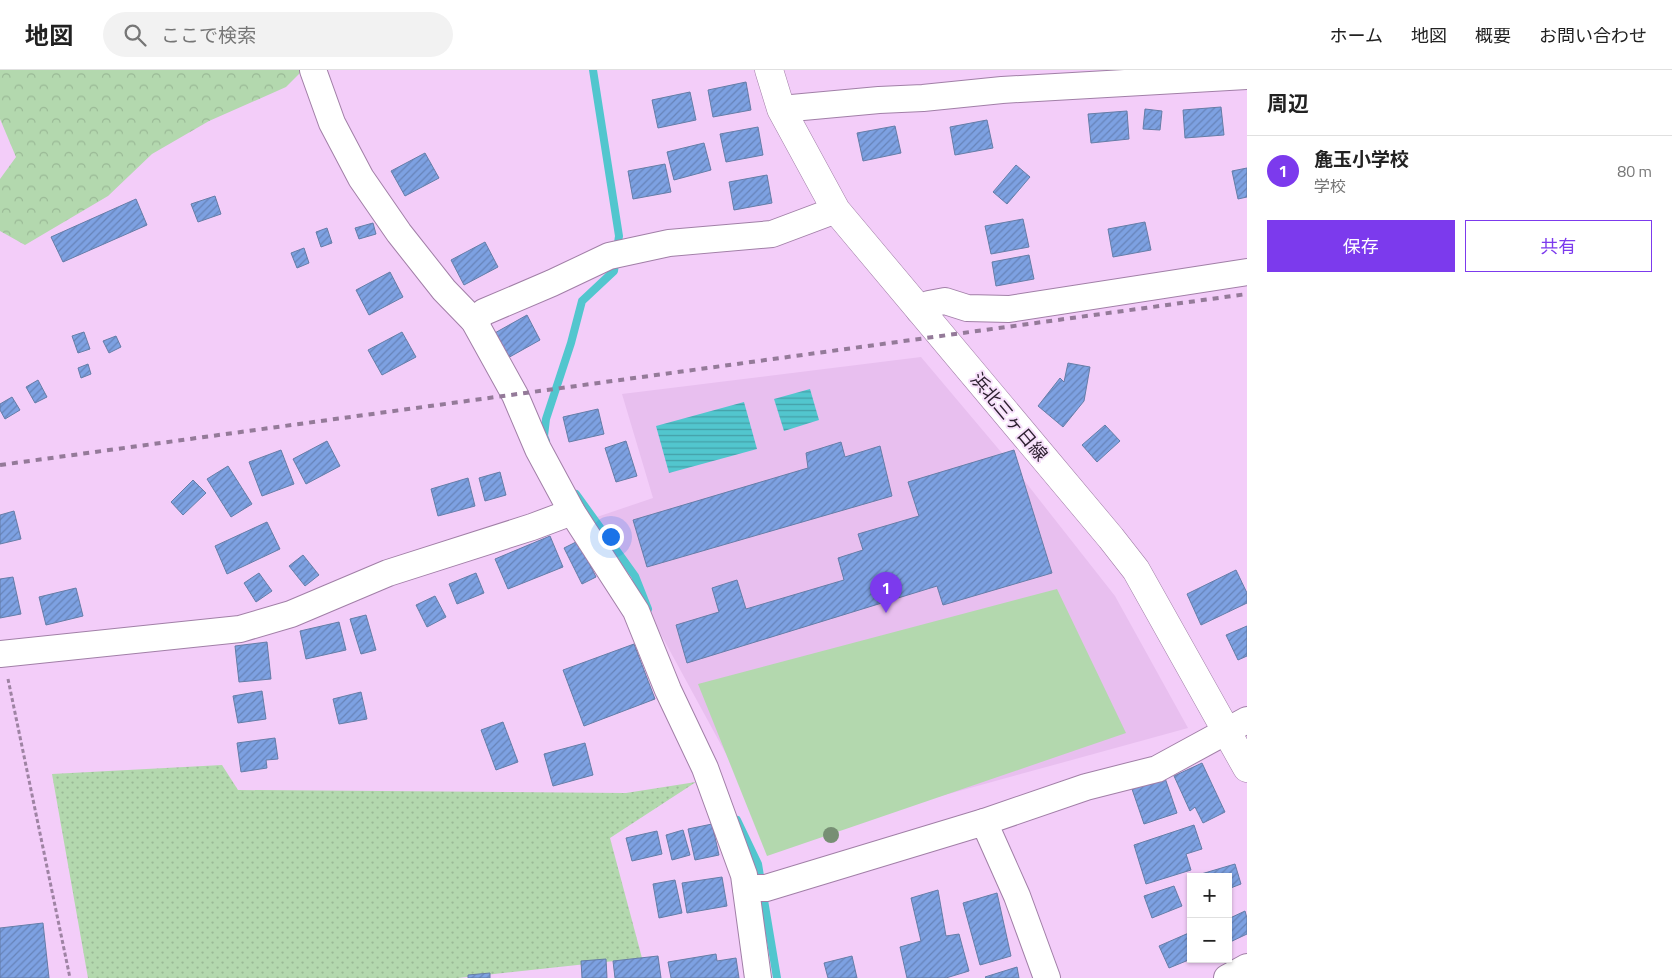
<!DOCTYPE html>
<html lang="ja">
<meta charset="utf-8">
<style>
:root{--surface:#fff;--page:#f2f2f2;--text:#222;--muted:#767676;--line:#e0e0e0;--accent:#7c3aed}
body{margin:0;font-family:"Titillium Web","Noto Sans JP",sans-serif;background:var(--page);color:var(--text)}
.controls{position:absolute;right:15px;bottom:15px;display:grid;overflow:hidden;border-radius:0px;box-shadow:0 1px 4px #0004}
.controls button{width:45px;height:45px;display:grid;place-items:center;padding:0;border:0;border-bottom:1px solid var(--line);background:var(--surface);color:var(--text);font:25px sans-serif}
.you{position:absolute;left:610px;top:466px;width:18px;height:18px;margin:-12px;border:4px solid #fff;border-radius:50%;background:#1a73e8;box-shadow:0 0 0 8px #1a73e833}
.badge{display:grid;place-items:center;width:32px;height:32px;border-radius:50%;background:var(--accent);color:#fff;font-size:16px;font-weight:700}
.pin{position:absolute;translate:-50% -41px;filter:drop-shadow(0 1px 2px #0008)}
.pin::after{content:'';position:absolute;top:26px;width:18px;height:15px;background:inherit;clip-path:polygon(0 0,100% 0,50% 100%)}
.list{margin:0;padding:0;list-style:none}
h2{display:flex;justify-content:space-between;align-items:center;height:65px;margin:0;padding:0 20px;font-size:21px}
h2 small{font-size:16px;font-weight:400;color:var(--muted)}
.list li{display:grid;grid-template-columns:32px 1fr auto;gap:15px;align-items:center;box-sizing:border-box;height:70px;padding:0 20px;border-top:1px solid var(--line)}
.list b{display:block;font-size:19px;white-space:nowrap}
.list p{margin:0;font-size:16px;white-space:nowrap;color:var(--muted)}
.list em{font-size:16px;font-style:normal;color:var(--muted)}
.actions{display:flex;gap:10px;padding:15px 20px}
.actions a{flex:1;padding:11px 0;border:1px solid var(--accent);border-radius:0px;text-align:center;font-size:18px;color:var(--accent)}
.actions .main{background:var(--accent);color:#fff}
.icon{flex:none;width:28px;height:28px;fill:none;stroke:currentColor;stroke-width:2;stroke-linecap:round;stroke-linejoin:round}
.map{position:relative;flex:none;width:1247px;height:908px;overflow:hidden}
header{display:flex;align-items:center;gap:30px;box-sizing:border-box;height:70px;padding:0 25px;background:var(--surface);border-bottom:1px solid var(--line)}
header strong{font-size:24px}
nav{display:flex;gap:28px;margin-inline-start:auto;font-size:18px}
.search{width:350px;height:45px;background:var(--page);display:flex;align-items:center;gap:12px;box-sizing:border-box;padding:0 18px;border-radius:28px;color:var(--muted);font-size:19px}
main{display:flex}
aside{flex:1;background:var(--surface)}
.map>svg:first-child{display:block}
.built{fill:#e8bfef}
.grass{fill:url(#grass-dots)}
.forest{fill:url(#forest-crowns)}
.pitch{fill:#b3d8ae}
.water{fill:url(#water-rules)}
.lines{fill:none;stroke-linecap:round;stroke-linejoin:round}
.stream{stroke:#52c6ce;stroke-width:8}
.building{fill:url(#building-hatch);stroke:#657da7}
.street-casing{stroke:#a17fa7;stroke-width:28}
.primary-casing{stroke:#a17fa7;stroke-width:29}
.path{stroke:#9e83a3;stroke-width:3;stroke-dasharray:4 2.5;stroke-linecap:butt}
.street{stroke:#fff;stroke-width:26}
.primary{stroke:#fff;stroke-width:28}
.rail{stroke:#947a99;stroke-width:4;stroke-dasharray:6 6;stroke-linecap:butt}
.tree{fill:#778f74}
.labels{text-anchor:middle;stroke-width:4;stroke-linejoin:round;paint-order:stroke}
.street-label{font-size:18px;fill:#2b1e2e;stroke:#f7e0fb}
</style>
<header>
<strong>地図</strong>
<div class="search"><svg class="icon" aria-label="search" viewBox="0 0 24 24"><circle cx="10" cy="10" r="6"/><path d="M15 15l6 6"/></svg>ここで検索</div>
<nav><a>ホーム</a><a>地図</a><a>概要</a><a>お問い合わせ</a></nav>
</header>
<main>
<div class="map">
<svg width="1247" height="908" viewBox="0 0 1247 908">
<defs>
<pattern id="grass-dots" width="8" height="8" patternUnits="userSpaceOnUse" patternTransform="scale(1.25)"><rect width="8" height="8" fill="#b3d8ae"/><path d="M2 2h.1M6 6h.1" fill="none" stroke="#9ab996" stroke-width="1.8" stroke-linecap="round"/></pattern>
<pattern id="forest-crowns" width="20" height="18" patternUnits="userSpaceOnUse" patternTransform="scale(1.25)"><rect width="20" height="18" fill="#b3d8ae"/><path d="M2 6a3 3 0 1 1 6 0M12 15a3 3 0 1 1 6 0" fill="none" stroke="#9ab996"/></pattern>
<pattern id="water-rules" width="6" height="5" patternUnits="userSpaceOnUse" patternTransform="scale(1.25)"><rect width="6" height="5" fill="#52c6ce"/><path d="M0 2.5h6" fill="none" stroke="#44a0a8"/></pattern>
<pattern id="building-hatch" width="6" height="6" patternUnits="userSpaceOnUse" patternTransform="scale(1.25)"><rect width="6" height="6" fill="#7da1e2"/><path d="M-1 1l2-2M0 6l6-6M5 7l2-2" fill="none" stroke="#6783b8"/></pattern>
</defs>
<rect width="100%" height="100%" fill="#f3cdf9"/>
<path class="built" d="M921,287L1012,395L1115,526L1188,658L774,772L658,559L594,448L653,428L622,324Z"/>
<path class="grass" d="M222,695L238,720L626,723L696,712L610,768L642,888L458,908H88L52,704Z"/>
<path class="forest" d="M0,0H303L286,17L209,51L152,84L108,126L25,175L0,161V109L16,87L0,49Z"/>
<path class="pitch" d="M1057,519L1126,663L767,786L698,614Z"/>
<g class="water">
<path d="M810,319L819,350L784,361L774,329Z"/>
<path d="M744,332L757,379L669,403L656,356Z"/>
</g>
<g class="lines">
<g class="stream">
<path d="M546,371L544,366L546,349L571,273L582,231L614,201L619,166L593,0"/>
<path d="M576,424L635,506L648,539"/>
<path d="M737,750L758,794L777,908"/>
</g>
</g>
<g class="building">
<path d="M746,12L751,40L713,47L708,20Z"/>
<path d="M690,22L696,50L658,58L652,30Z"/>
<path d="M1221,37L1224,65L1185,68L1183,40Z"/>
<path d="M1145,39L1162,41L1160,60L1143,59Z"/>
<path d="M1127,41L1129,69L1091,73L1088,44Z"/>
<path d="M987,50L993,78L955,85L950,57Z"/>
<path d="M895,56L901,83L863,91L857,63Z"/>
<path d="M758,57L763,85L726,92L720,64Z"/>
<path d="M704,73L711,100L674,110L667,82Z"/>
<path d="M425,83L439,108L405,126L391,101Z"/>
<path d="M665,94L671,122L633,129L628,101Z"/>
<path d="M1016,95L1030,107L1007,134L993,122Z"/>
<path d="M1247,98V127L1238,129L1232,101Z"/>
<path d="M767,105L772,133L734,140L729,112Z"/>
<path d="M215,126L221,144L198,152L191,134Z"/>
<path d="M136,129L147,155L63,192L51,167Z"/>
<path d="M1023,149L1029,177L991,184L985,156Z"/>
<path d="M1145,152L1151,180L1113,187L1108,159Z"/>
<path d="M373,153L376,164L359,169L355,158Z"/>
<path d="M327,158L332,173L321,177L316,162Z"/>
<path d="M485,172L498,197L464,215L451,190Z"/>
<path d="M304,178L309,193L297,198L291,183Z"/>
<path d="M1029,185L1034,209L996,216L992,192Z"/>
<path d="M390,202L403,227L369,245L356,220Z"/>
<path d="M527,245L540,270L506,289L493,264Z"/>
<path d="M84,262L90,279L78,283L72,266Z"/>
<path d="M402,262L416,287L382,305L368,280Z"/>
<path d="M116,266L121,277L109,283L103,271Z"/>
<path d="M1068,293L1090,297L1084,331L1063,357L1038,336L1060,308L1064,312Z"/>
<path d="M88,294L91,304L81,308L78,298Z"/>
<path d="M38,310L47,327L35,333L26,317Z"/>
<path d="M12,327L20,340L5,349L0,340V334Z"/>
<path d="M598,339L604,364L569,372L563,347Z"/>
<path d="M1105,355L1120,371L1097,392L1082,375Z"/>
<path d="M327,371L340,396L306,414L293,389Z"/>
<path d="M626,371L637,406L616,412L605,378Z"/>
<path d="M841,372L845,387L880,376L892,426L647,497L633,450L808,398L806,383Z"/>
<path d="M281,380L294,414L262,426L249,392Z"/>
<path d="M1014,380L1052,503L943,535L937,516L687,593L676,555L719,542L712,518L737,510L746,539L844,510L838,488L863,480L858,464L919,446L908,412Z"/>
<path d="M228,396L252,434L231,447L207,409Z"/>
<path d="M500,402L506,425L485,431L479,408Z"/>
<path d="M468,408L475,436L438,446L431,419Z"/>
<path d="M193,410L206,423L183,445L171,432Z"/>
<path d="M14,441L21,469L0,474V445Z"/>
<path d="M267,452L280,479L227,504L215,476Z"/>
<path d="M550,466L563,497L508,519L495,489Z"/>
<path d="M578,471L596,507L582,514L564,478Z"/>
<path d="M303,485L319,505L305,516L289,496Z"/>
<path d="M1236,500L1247,523V533L1201,555L1187,524Z"/>
<path d="M259,503L272,521L256,532L244,513Z"/>
<path d="M476,503L484,523L457,534L449,514Z"/>
<path d="M13,507L21,544L0,548V509Z"/>
<path d="M76,518L83,546L46,555L39,527Z"/>
<path d="M435,526L446,547L427,557L416,535Z"/>
<path d="M366,545L376,580L361,584L350,549Z"/>
<path d="M339,552L346,580L306,589L300,561Z"/>
<path d="M1247,556V586L1238,590L1226,565Z"/>
<path d="M267,572L271,609L239,612L235,576Z"/>
<path d="M634,574L655,629L584,656L563,600Z"/>
<path d="M262,621L266,649L238,653L233,626Z"/>
<path d="M361,622L367,649L339,654L333,629Z"/>
<path d="M503,652L518,692L496,700L481,660Z"/>
<path d="M275,668L278,689L266,690L267,698L241,702L237,673Z"/>
<path d="M585,673L593,705L553,716L544,684Z"/>
<path d="M1202,693L1225,742L1203,753L1195,737L1190,741L1174,706Z"/>
<path d="M1165,708L1177,743L1144,754L1132,719Z"/>
<path d="M712,754L719,785L695,790L688,759Z"/>
<path d="M1194,755L1202,779L1186,784L1191,800L1146,814L1134,775Z"/>
<path d="M683,760L690,785L672,790L666,765Z"/>
<path d="M657,761L662,784L632,791L626,768Z"/>
<path d="M1235,794L1241,814L1228,819V807H1191Z"/>
<path d="M722,807L727,836L687,843L682,813Z"/>
<path d="M675,810L682,843L659,848L653,814Z"/>
<path d="M1174,816L1182,836L1152,848L1144,826Z"/>
<path d="M938,820L946,866L959,864L969,901L946,908H907L900,877L921,871L911,828Z"/>
<path d="M997,823L1011,886L980,895L963,833Z"/>
<path d="M1245,841L1247,848V864L1228,873V849Z"/>
<path d="M43,853L49,908H0V858Z"/>
<path d="M1191,862V889L1169,898L1159,876Z"/>
<path d="M716,884L717,891L736,888L739,908H671L668,892Z"/>
<path d="M658,886L661,908H615L613,891Z"/>
<path d="M852,886L857,908H828L824,893Z"/>
<path d="M606,889L607,908H582L581,891Z"/>
<path d="M1017,897L1019,908H986L985,907Z"/>
<path d="M490,903V908H468V905Z"/>
</g>
<g class="lines">
<g class="street-casing">
<g id="street">
<path d="M313,0L332,53L361,108L399,163L444,220L474,251L515,325L538,379L572,442L636,541L668,620L705,698L744,805L758,908"/>
<path d="M781,39L879,30L923,28L1002,20L1247,6"/>
<path d="M919,240L929,234L945,231L967,238L1009,239L1247,202"/>
<path d="M474,251L484,242L552,213L609,186L669,173L772,164L836,140"/>
<path d="M0,584L240,559L291,544L388,503L532,457L572,442"/>
<path d="M984,752L1086,717L1157,699L1247,650"/>
<path d="M746,818H766L984,752L1017,826L1047,908"/>
<path d="M1227,908L1247,897"/>
</g>
</g>
<g class="primary-casing">
<path id="primary" d="M769,0L781,39L836,140L1111,468L1136,500L1247,698"/>
</g>
<path class="path" d="M8,609L70,908"/>
<use href="#street" class="street"/>
<use href="#primary" class="primary"/>
<path class="rail" d="M0,395L1247,224"/>
</g>
<circle class="tree" cx="831" cy="765" r="8"/>
<g class="labels">
<g class="street-label">
<text transform="translate(1009 347) rotate(50)" y="6">浜北三ヶ日線</text>
</g>
</g>
</svg>
<div class="controls">
<button>+</button>
<button>−</button>
</div>
<div class="you"></div>
<div class="pin badge" style="left:886px;top:543px">1</div>
</div>
<aside>
<h2>周辺<small></small></h2>
<ul class="list">
<li><span class="badge">1</span><div><b>麁玉小学校</b><p>学校</p></div><em>80 m</em></li>
</ul>
<div class="actions"><a class="main">保存</a><a>共有</a></div>
</aside>
</main>
